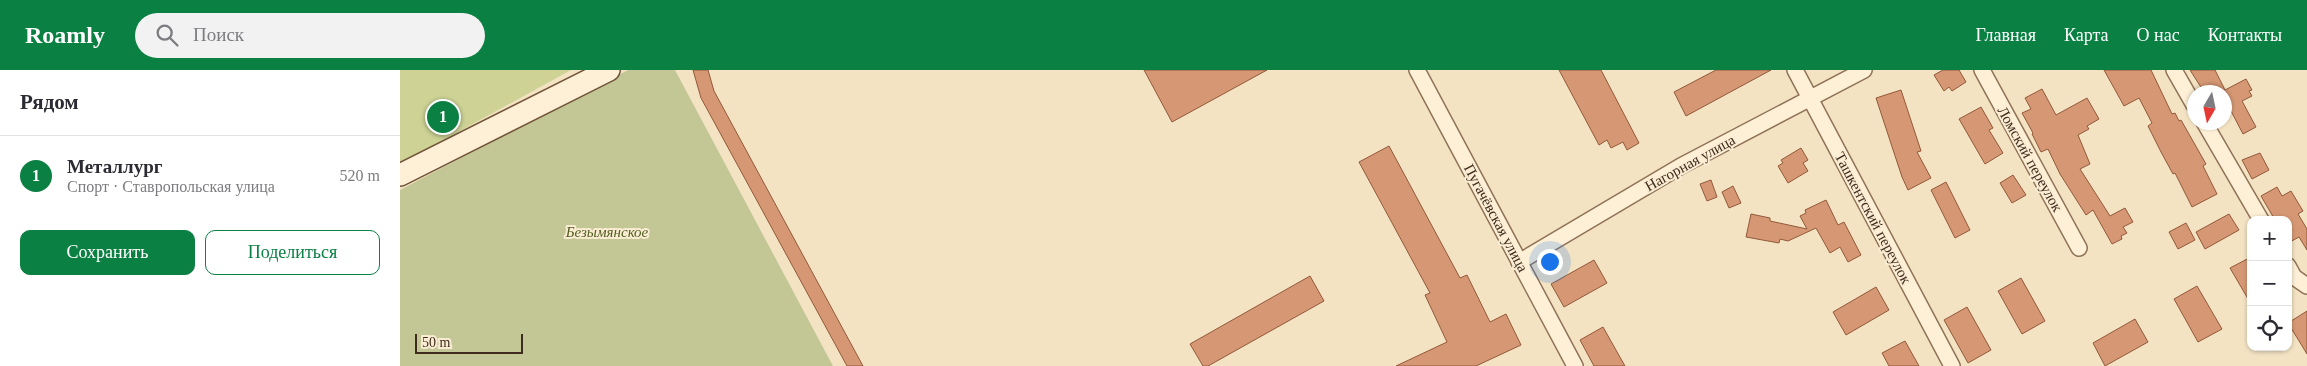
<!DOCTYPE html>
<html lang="ru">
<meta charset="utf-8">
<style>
:root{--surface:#fff;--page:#f2f2f3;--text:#2b2b33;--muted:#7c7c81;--line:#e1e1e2;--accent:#0b8043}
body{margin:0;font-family:Georgia,serif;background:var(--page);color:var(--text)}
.controls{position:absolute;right:15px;bottom:15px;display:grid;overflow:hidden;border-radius:10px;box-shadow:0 1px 4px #0004}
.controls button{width:45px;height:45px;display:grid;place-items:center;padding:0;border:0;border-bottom:1px solid var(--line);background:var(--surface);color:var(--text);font:25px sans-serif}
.compass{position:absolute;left:1787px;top:15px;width:45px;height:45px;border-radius:50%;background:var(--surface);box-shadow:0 1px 4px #0004;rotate:189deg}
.scale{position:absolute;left:15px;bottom:12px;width:108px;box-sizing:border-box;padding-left:5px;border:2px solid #3e2b1d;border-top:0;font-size:14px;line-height:18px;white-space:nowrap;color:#3e2b1d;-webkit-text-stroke:4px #faedd3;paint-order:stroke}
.you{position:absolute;left:1149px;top:191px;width:18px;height:18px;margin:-12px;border:4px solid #fff;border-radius:50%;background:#1a73e8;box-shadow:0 0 0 8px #1a73e833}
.badge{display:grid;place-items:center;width:32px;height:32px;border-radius:50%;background:var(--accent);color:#fff;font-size:16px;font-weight:700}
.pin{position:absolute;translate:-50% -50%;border:2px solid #fff;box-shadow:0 1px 5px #0006}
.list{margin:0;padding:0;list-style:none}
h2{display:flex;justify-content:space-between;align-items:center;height:65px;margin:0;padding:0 20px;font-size:21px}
h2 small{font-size:16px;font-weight:400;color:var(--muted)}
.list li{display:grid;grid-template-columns:32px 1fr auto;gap:15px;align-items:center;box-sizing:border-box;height:80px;padding:0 20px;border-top:1px solid var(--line)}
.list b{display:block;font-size:19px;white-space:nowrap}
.list p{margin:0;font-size:16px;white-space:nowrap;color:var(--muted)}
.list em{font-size:16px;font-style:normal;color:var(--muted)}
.actions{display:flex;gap:10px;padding:15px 20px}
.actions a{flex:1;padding:11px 0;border:1px solid var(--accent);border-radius:10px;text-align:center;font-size:18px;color:var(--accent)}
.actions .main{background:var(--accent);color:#fff}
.icon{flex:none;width:28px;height:28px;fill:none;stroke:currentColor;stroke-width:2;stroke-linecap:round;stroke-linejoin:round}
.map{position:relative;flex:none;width:1907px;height:296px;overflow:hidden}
header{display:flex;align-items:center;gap:30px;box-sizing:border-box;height:70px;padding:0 25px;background:var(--accent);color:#fff}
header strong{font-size:24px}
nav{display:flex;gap:28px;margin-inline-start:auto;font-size:18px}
.search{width:350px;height:45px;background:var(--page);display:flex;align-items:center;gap:12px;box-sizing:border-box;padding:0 18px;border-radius:28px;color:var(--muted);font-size:19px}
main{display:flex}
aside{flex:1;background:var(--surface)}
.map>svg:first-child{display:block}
.green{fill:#ced395}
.cemetery{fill:#c3c795}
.building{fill:#d69874;stroke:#92593a}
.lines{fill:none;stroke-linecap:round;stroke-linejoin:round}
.street-casing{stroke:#907357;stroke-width:18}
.secondary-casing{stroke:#72543a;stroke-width:24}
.street{stroke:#fdf0d7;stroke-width:15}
.secondary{stroke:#fdf0d7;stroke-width:21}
.labels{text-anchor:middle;stroke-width:4;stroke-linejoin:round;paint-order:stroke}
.street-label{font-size:15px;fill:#3e2b1d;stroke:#faedd3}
.park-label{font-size:15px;font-style:italic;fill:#515d21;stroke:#faedd3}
</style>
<header>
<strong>Roamly</strong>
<div class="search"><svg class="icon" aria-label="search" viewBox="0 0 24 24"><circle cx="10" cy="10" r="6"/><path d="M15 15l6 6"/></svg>Поиск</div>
<nav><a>Главная</a><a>Карта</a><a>О нас</a><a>Контакты</a></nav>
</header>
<main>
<aside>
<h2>Рядом<small></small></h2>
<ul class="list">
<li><span class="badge">1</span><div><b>Металлург</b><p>Спорт · Ставропольская улица</p></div><em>520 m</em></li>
</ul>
<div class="actions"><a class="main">Сохранить</a><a>Поделиться</a></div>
</aside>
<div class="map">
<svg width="1907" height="296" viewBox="0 0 1907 296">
<rect width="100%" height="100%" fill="#f3e3c3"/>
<path class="green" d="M0,0H171L0,94Z"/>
<path class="cemetery" d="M228,0H275L433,296H0V120Z"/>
<g class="building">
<path d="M293,0H308L314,21L463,296H447L301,28Z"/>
<path d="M744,0H867L772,52Z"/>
<path d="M1159,0H1201L1239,73L1227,80L1223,72L1211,78L1207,70L1199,75Z"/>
<path d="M1316,0H1371L1286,46L1274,22Z"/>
<path d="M1543,0H1559L1566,12L1552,21L1549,17L1544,21L1534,5Z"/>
<path d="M1704,0H1751L1772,44L1775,43L1779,51L1781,50L1806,94L1803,96L1817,124L1792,137L1775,103L1773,104L1761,82L1748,56L1752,53L1739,28L1724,36Z"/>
<path d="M1790,0H1815L1825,20L1846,9L1852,20L1849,21L1852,26L1842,31L1856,57L1843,64L1831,41L1824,44V22H1804Z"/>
<path d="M1642,19L1656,45L1687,28L1699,49L1687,56L1689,59L1678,65L1690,94L1680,99L1710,146L1725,138L1733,152L1723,157L1727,163L1721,166L1722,169L1712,174L1693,140L1686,145L1660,104L1648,79L1641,82L1632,64L1633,63L1622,43L1631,39L1625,28Z"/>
<path d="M1501,20L1521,81L1517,82L1531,108L1508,120L1502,107L1476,28Z"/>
<path d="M1581,37L1593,58L1589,60L1603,83L1585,94L1559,49Z"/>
<path d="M989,76L1060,208L1067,205L1090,252L1106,244L1121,275L1076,296H996L1047,272L1025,225L1030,223L959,92Z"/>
<path d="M1401,78L1408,90L1403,93L1408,101L1388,113L1378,96L1383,93L1381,90Z"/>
<path d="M1860,83L1869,100L1852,109L1842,90Z"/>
<path d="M1613,105L1626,125L1612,133L1600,113Z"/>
<path d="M1311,110L1317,127L1307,131L1300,114Z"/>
<path d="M1546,112L1570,160L1555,168L1531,120Z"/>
<path d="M1333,116L1341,133L1329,138L1322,122Z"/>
<path d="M1877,117L1882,126L1891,121L1903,141L1898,144L1907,159V180L1899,167L1888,173V150H1875L1861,126Z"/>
<path d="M1426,130L1438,155L1444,152L1461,185L1448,192L1440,177L1430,183L1416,158L1388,171L1380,169L1379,173L1346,167L1351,144L1370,148V151L1407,159L1400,146L1406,143L1405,140Z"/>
<path d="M1829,144L1839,160L1805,179L1796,162Z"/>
<path d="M1786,153L1795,170L1778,179L1769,162Z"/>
<path d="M1851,187V234L1830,198Z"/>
<path d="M1194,190L1207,213L1164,237L1151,214Z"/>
<path d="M910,206L924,231L808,296H803L790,274Z"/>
<path d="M1621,208L1645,251L1622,264L1598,221Z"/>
<path d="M1797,216L1822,259L1798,272L1774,229Z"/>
<path d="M1476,217L1489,240L1446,265L1433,242Z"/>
<path d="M1567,237L1591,280L1568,293L1544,250Z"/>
<path d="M1907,241V284L1888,253Z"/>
<path d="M1735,249L1748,272L1705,296L1693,273Z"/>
<path d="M1203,257L1225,296H1194L1180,270Z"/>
<path d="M1505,271L1519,296H1489L1482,283Z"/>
</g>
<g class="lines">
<g class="street-casing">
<g id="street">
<path d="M1017,0L1175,296"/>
<path d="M1395,0L1552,296"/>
<path d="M1582,0L1679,178"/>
<path d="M1774,0L1794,35"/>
<path d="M1804,52L1861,150"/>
<path d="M1119,192L1281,96L1464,0"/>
<path d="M1888,196L1894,207L1907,216"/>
</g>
</g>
<g class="secondary-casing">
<path id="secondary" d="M0,105L209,0"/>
</g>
<use href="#street" class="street"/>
<use href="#secondary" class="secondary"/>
</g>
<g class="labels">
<g class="street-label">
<text transform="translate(1630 89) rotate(61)" y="5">Ломский переулок</text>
<text transform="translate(1290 93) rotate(-29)" y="5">Нагорная улица</text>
<text transform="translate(1096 148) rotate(62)" y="5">Пугачёвская улица</text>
<text transform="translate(1473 148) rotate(62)" y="5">Ташкентский переулок</text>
</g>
<g class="park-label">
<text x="207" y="167">Безымянское</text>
</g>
</g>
</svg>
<div class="controls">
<button>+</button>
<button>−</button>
<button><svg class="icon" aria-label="locate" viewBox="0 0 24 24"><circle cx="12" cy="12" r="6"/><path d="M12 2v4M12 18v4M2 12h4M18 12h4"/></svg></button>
</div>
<svg class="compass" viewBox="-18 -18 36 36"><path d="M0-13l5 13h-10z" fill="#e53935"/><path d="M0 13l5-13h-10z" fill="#7c7c81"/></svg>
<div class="scale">50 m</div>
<div class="you"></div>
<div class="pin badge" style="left:43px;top:47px">1</div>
</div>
</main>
